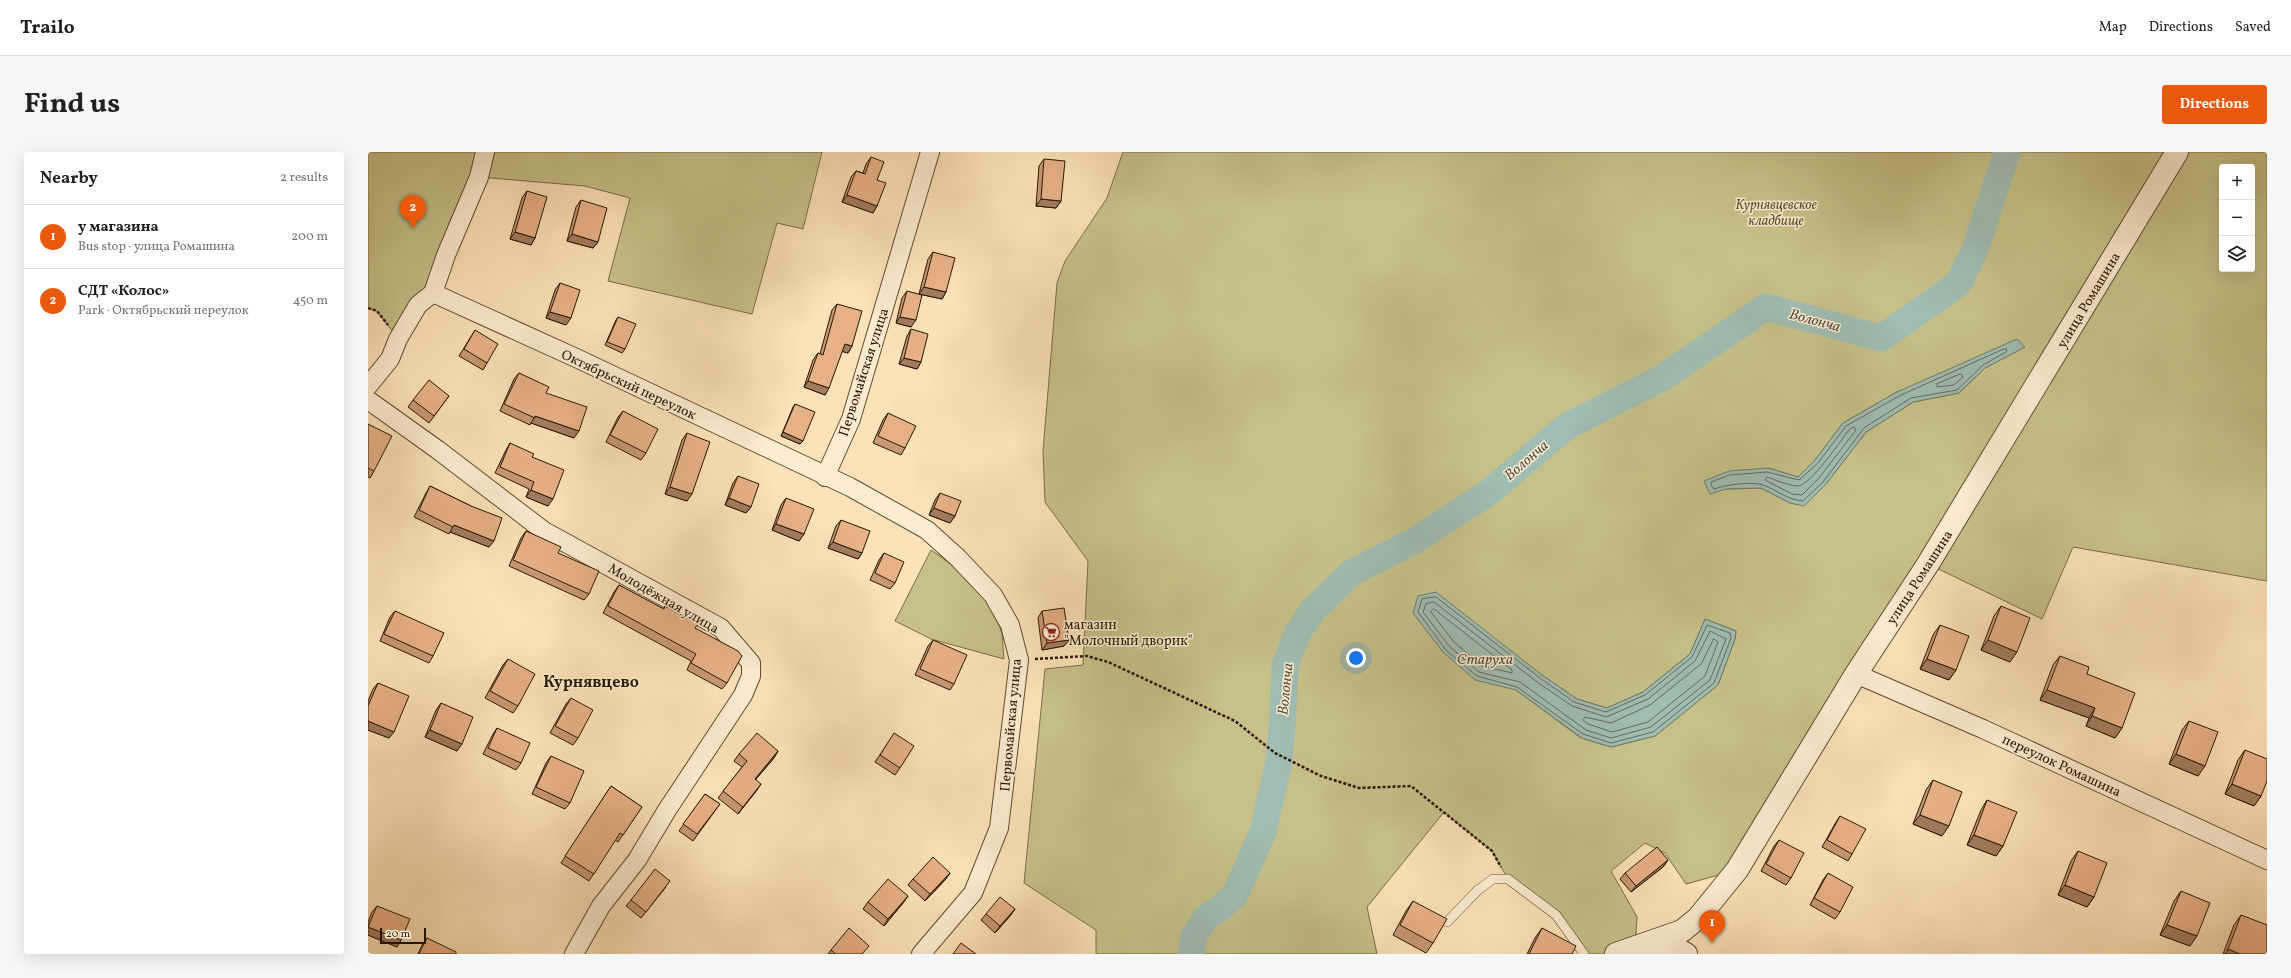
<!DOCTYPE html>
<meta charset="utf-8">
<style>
:root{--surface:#fff;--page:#f6f6f6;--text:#202124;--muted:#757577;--line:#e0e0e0;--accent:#ea580c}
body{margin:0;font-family:Vollkorn,serif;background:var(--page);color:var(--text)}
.controls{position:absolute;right:12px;top:12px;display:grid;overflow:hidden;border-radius:4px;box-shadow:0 4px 16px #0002}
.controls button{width:36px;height:36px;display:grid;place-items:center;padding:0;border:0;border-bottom:1px solid var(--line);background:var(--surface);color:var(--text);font:20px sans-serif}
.scale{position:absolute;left:12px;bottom:10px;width:46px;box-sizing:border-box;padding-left:4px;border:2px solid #281705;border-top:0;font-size:11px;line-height:14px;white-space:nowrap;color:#281705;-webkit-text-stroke:3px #fdecd1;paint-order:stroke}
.you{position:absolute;left:988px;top:506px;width:14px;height:14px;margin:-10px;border:3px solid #fff;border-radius:50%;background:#1a73e8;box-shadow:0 0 0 6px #1a73e833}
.badge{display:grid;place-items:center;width:26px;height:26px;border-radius:50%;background:var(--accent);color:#fff;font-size:13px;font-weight:700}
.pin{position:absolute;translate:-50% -33px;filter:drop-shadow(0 1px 2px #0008)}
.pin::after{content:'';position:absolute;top:21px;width:14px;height:12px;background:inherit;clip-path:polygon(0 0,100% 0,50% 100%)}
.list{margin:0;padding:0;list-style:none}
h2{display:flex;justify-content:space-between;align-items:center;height:52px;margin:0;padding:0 16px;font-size:17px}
h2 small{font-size:13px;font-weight:400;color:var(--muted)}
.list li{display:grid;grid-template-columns:26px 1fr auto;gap:12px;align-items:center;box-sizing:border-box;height:64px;padding:0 16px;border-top:1px solid var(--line)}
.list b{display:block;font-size:15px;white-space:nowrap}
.list p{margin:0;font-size:13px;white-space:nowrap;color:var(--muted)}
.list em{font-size:13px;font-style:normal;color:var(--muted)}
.icon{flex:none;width:22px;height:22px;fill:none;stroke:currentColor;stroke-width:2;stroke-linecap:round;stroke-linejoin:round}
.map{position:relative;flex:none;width:1899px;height:802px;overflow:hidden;border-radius:4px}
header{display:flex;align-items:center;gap:24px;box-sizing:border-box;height:56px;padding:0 20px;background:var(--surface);border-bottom:1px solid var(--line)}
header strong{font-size:19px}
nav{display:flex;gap:22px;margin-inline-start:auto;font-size:14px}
.intro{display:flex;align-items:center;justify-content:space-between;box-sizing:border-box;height:96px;padding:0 24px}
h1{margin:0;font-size:28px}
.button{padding:10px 18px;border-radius:4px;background:var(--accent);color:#fff;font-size:14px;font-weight:700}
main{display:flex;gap:24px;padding:0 24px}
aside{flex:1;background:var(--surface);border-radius:4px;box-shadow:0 4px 16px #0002}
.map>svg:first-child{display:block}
.green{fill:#c7c189;stroke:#786c47;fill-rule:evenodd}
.water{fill:#9fbdb1;stroke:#6f7b6c}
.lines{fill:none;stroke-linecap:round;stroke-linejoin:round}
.shore{stroke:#646a5b;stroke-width:1}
.river{stroke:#9fbdb1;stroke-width:27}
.service-casing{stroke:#5d4a32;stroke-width:10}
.minor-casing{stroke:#5d4a32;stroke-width:20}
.tertiary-casing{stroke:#5d4a32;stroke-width:24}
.path{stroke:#281705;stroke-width:2.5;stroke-dasharray:3 2;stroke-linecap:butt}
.service{stroke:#fdecd1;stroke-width:9}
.minor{stroke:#fdecd1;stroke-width:18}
.tertiary{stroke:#fdecd1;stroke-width:22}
.wall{fill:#c79873;stroke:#281705}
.shaded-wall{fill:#a27c5e;stroke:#281705}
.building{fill:#e7b186;stroke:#281705}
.labels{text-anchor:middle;stroke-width:3;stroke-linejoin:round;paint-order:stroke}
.park-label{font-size:14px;font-style:italic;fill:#605233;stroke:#fdecd1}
.street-label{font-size:14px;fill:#281705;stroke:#fdecd1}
.poi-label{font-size:14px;fill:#281705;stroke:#fdecd1;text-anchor:start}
.water-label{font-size:15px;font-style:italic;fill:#525141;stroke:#fdecd1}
.quarter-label{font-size:16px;font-weight:bold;fill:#281705;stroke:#fdecd1}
</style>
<header>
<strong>Trailo</strong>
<nav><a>Map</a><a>Directions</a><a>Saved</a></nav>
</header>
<div class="intro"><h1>Find us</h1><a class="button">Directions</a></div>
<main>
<aside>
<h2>Nearby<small>2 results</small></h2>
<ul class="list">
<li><span class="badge">1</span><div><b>у магазина</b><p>Bus stop · улица Ромашина</p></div><em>200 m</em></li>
<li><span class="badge">2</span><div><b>СДТ «Колос»</b><p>Park · Октябрьский переулок</p></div><em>450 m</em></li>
</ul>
</aside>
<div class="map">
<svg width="1899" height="802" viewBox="0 0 1899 802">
<rect width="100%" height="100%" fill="#fce2b8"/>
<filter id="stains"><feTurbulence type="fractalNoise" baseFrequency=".005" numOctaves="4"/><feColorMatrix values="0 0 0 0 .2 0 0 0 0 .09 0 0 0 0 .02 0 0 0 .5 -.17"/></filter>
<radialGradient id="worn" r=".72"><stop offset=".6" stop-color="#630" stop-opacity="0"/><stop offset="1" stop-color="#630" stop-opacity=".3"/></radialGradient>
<g class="green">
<path d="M0,0H454L435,77L409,71L384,162L240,129L262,46L217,34L111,25L78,103L30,187L9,159L0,156Z"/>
<path d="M755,0H1899V429L1705,395L1674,467L1560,412L1369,718L1318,732L1297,701L1277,691L1243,719L1269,765L1267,797L1248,802H1216L1188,763L1140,727L1124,699L1076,660L999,755L1009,802H728V778L656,731L677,517L715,513L720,409L677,350L675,299L689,131L697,109L739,46ZM1854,15H1884V117H1854ZM1656,195L1617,216L1591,241L1545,250L1498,280L1458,332L1422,351L1393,336L1358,337L1400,316L1430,325L1447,308L1475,271L1529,240ZM1337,467L1368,479L1367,487L1350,533L1287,584L1243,595L1213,586L1148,538L1174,523L1209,547L1239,556L1275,540L1322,502Z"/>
<path d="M563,398C593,418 625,445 634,482C635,490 635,499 636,507L563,487L527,469Z"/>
</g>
<g class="water">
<path d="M1649,187L1657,195L1617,216L1591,241L1545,250L1498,280L1458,332L1436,354L1422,351L1393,336L1358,337L1342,342L1336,329L1361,319L1400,316L1430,325L1447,308L1475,271L1529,240Z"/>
<path d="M1068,440L1174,523L1209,547L1239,556L1275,540L1322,502L1337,467L1368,479L1367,487L1350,533L1287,584L1243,595L1214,586L1148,538L1107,528L1075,500L1045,461L1050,444Z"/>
</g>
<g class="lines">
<g class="shore">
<path d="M1636,197H1639L1638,200L1615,213L1589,238L1543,246L1496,276L1455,330L1435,349C1420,348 1409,338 1395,333C1383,329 1357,333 1346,337L1343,333V330L1362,323L1399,320L1431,328L1450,311L1478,274L1531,244Z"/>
<path d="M1593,222L1595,225L1586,233L1569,235V232Z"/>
<path d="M1486,275L1488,278L1451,326L1434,343L1424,342L1397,328L1399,325C1408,328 1419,333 1429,334C1442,335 1472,289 1481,278Z"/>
<path d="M1068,445L1172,526L1206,550L1238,560L1277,543L1324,505L1339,473L1362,481L1363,486L1346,531L1285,580L1243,591L1215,582L1149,535L1109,524L1078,498L1050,460L1054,447Z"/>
<path d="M1066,450L1169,530L1204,554L1238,565L1280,547L1327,509L1342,479L1358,487L1342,528L1283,575L1243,586L1218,578L1152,530L1111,520L1081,494L1055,460L1058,452Z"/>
<path d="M1066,457L1144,518V521L1114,514L1086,490L1063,460Z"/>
<path d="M1346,487L1350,490L1337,524L1280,570L1244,580L1220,572L1215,568L1217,565L1243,571L1282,553L1333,512Z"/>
</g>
<path class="river" d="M823,802L826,784L838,766L851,757L867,743L895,680L911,609L915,561L917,513L929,482L945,458L983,421L1046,389L1120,341L1199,274L1294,226L1398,155L1513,186L1590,132L1607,98L1639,0"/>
<g class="service-casing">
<path id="service" d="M1079,770L1110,738L1125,727H1140L1188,763L1216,802"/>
</g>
<g class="minor-casing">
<g id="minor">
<path d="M65,141L206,205L482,335L559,378L590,406L625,443L642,473L651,508L631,676L605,741L553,802"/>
<path d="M0,234L22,207L30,187L50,153L65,141L78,103L111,25L117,0"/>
<path d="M0,248L70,298L176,379L353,476L383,511V524L375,543L299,658L269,708L233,754L206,802"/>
<path d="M457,325L483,267L562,0"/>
<path d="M1488,522L1615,577L1899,708"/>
</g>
</g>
<g class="tertiary-casing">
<g id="tertiary">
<path d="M1278,796L1311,798L1318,802"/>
<path d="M1248,802L1314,779L1330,766L1369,718L1488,522L1560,412L1809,0"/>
</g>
</g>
<g class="path">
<path d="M0,156L9,159L20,173"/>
<path d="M667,507L719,504L740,510L867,569L907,601L953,624L991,636L1043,634L1124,699L1133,715"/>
</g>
<use href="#service" class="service"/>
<use href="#minor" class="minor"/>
<use href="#tertiary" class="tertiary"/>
</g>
<g class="wall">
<path d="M503,5L509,28V54L505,61L474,50L483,25L488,19L495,21L498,12Z"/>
<path d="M676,7L693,49L688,56L668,54L671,14Z"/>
<path d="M159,39L167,86L163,93L142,87L154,46Z"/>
<path d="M213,48L230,90L225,96L199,89L208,55Z"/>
<path d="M565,100L578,140L574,147L551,142L560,107Z"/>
<path d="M192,131L198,173L178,166L187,138Z"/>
<path d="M539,139L543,175L528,171L534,146Z"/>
<path d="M469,152L484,194L480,201L474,199L457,243L436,235L445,208L450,201L452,202L464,158Z"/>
<path d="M250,165L257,197L254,201L237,193L248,168Z"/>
<path d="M543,177L553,210L549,217L531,212L539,184Z"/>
<path d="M107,178L119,211L115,218L91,204Z"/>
<path d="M151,221L178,241L206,286L163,271L162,273L132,259L146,227Z"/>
<path d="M81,244L61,271L40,255L45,248Z"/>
<path d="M427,252L435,289L432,292L413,284L425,255Z"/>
<path d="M255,259L278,301L273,308L238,290L250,265Z"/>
<path d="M520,261L537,296L533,303L505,291L515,268Z"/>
<path d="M0,272L6,319L2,326L0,325Z"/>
<path d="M319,281V349L297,342L314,288Z"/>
<path d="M142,291L164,305L180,354L158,345L161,337L127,321L138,298Z"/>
<path d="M370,324L383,355L378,361L357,353L365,331Z"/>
<path d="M62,334L103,354L121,395L82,380L81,382L46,365L58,341Z"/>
<path d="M572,341L587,364L582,371L561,363L567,348Z"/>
<path d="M418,346L436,382L431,389L404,378L413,353Z"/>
<path d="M473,368L494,401L490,407L460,396L468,374Z"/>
<path d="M158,379L190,401L221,442L216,448L141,414L153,386Z"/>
<path d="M516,401L527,431L522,437L502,428L511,408Z"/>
<path d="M251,433L295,457L297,454L327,476L359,531L354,537L319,518L323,509L235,461L246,440Z"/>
<path d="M1633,454L1642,510L1613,498L1626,464Z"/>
<path d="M27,459L65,504L61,511L12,489L22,465Z"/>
<path d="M674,459L701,488L696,494L674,498L670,466Z"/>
<path d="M1572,473L1588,518L1581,528L1552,517L1565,483Z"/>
<path d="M565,488L586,532L582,538L547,523L560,494Z"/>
<path d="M1692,504L1719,522L1754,576L1747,586L1718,574L1721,566L1672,548L1685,513Z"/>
<path d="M140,507L150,554L145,561L117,546L135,513Z"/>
<path d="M10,531L21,586L0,578V549L5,537Z"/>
<path d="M203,546L210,586L205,593L182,581L198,552Z"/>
<path d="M73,551L89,599L57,585L68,558Z"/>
<path d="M1821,569L1830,624L1801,612L1814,578Z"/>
<path d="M129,576L153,611L148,618L115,602L125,582Z"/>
<path d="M522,588L532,616L527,623L507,610Z"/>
<path d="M1877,598L1893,644L1886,654L1857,642L1870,608Z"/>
<path d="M410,599L406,606L388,627L389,638L370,662L350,646L374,615L366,609L371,602Z"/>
<path d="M183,604L202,651L197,657L164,642L178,611Z"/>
<path d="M1565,628L1574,684L1545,672L1558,638Z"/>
<path d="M243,634L274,655L250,690L247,688L221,729L193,711Z"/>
<path d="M337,642L352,652L325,689L311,679Z"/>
<path d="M1619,648L1635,694L1628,704L1599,693L1613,658Z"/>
<path d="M1472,664L1484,702L1480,709L1454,695L1468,670Z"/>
<path d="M1411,688L1423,726L1418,733L1393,719L1406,694Z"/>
<path d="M1710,699L1726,745L1719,755L1690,743L1703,709Z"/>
<path d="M1300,708L1295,715L1263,740L1252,727L1257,721Z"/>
<path d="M582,721L577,728L557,749L540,733L545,727Z"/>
<path d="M1460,721L1472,760L1467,767L1442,753L1455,728Z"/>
<path d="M298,735L273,766L258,754L263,748Z"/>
<path d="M1813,739L1822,794L1792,783L1806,749Z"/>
<path d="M540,744L535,751L516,774L495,757L500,750Z"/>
<path d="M1045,749L1065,791L1058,801L1025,783L1038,759Z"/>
<path d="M9,754L33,788L29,795L0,783V770L4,760Z"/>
<path d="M647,757L642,764L627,781L613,768L618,762Z"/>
<path d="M1873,763L1899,802H1855L1866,773Z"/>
<path d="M1174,776L1204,802H1159L1167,786Z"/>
<path d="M59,786L88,802H50L54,793Z"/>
<path d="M463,798L495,802H460Z"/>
</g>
<g class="shaded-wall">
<path d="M479,43L509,54L505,61L474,50Z"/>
<path d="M673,47L693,49L688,56L668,54Z"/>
<path d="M147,80L167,86L163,93L142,87Z"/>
<path d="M204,82L230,90L225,96L199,89Z"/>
<path d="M556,135L578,140L574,147L551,142Z"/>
<path d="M182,160L203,166L198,173L178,166Z"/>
<path d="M532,165L548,168L543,175L528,171Z"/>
<path d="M477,192L484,194L480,201L472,199Z"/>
<path d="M536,206L553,210L549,217L531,212Z"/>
<path d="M440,229L461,236L457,243L436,235Z"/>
<path d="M167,264L211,279L206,286L163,271Z"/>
<path d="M415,280L435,289L432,292L413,284Z"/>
<path d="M302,335L324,342L319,349L297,342Z"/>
<path d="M163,338L185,347L180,354L158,345Z"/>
<path d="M361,346L383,355L378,361L357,353Z"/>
<path d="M566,356L587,364L582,371L561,363Z"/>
<path d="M408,372L436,382L431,389L404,378Z"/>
<path d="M86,373L126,389L121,395L82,380Z"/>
<path d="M465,390L494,401L490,407L460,396Z"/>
<path d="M701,488L696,494L674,498L679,491Z"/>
<path d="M1620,488L1649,500L1642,510L1613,498Z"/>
<path d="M1559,507L1588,518L1581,528L1552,517Z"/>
<path d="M1679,538L1727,556L1721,566L1672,548Z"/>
<path d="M1724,564L1754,576L1747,586L1718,574Z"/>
<path d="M0,569L26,580L21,586L0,578Z"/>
<path d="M62,578L94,592L89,599L57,585Z"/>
<path d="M410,599L406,606L382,634L387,627Z"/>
<path d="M1808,602L1837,614L1830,624L1801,612Z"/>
<path d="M393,632L389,638L370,662L375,655Z"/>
<path d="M1864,632L1893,644L1886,654L1857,642Z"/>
<path d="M1552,663L1581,674L1574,684L1545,672Z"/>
<path d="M1606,683L1635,694L1628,704L1599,693Z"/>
<path d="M1300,708L1295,715L1263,740L1268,734Z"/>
<path d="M582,721L577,728L557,749L562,742Z"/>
<path d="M1697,733L1726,745L1719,755L1690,743Z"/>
<path d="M540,744L535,751L516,774L520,767Z"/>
<path d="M647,757L642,764L627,781L632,774Z"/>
<path d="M1799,773L1829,784L1822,794L1792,783Z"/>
<path d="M0,775L33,788L29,795L0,783Z"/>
<path d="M1860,797L1872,802H1857Z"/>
</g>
<g class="building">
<path d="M503,5L516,10L509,28L518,31L509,54L479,43L488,19L497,22Z"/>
<path d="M676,7L697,9L693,49L673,47Z"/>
<path d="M159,39L179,45L167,86L147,80Z"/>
<path d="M213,48L239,56L230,90L204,82Z"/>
<path d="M565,100L587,106L578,140L556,135Z"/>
<path d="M192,131L212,138L203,166L182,160Z"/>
<path d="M539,139L554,143L548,168L532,165Z"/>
<path d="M469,152L494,159L484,194L477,192L461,236L440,229L450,201L455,203Z"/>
<path d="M250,165L268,172L257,197L239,190Z"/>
<path d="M543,177L560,182L553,210L536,206Z"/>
<path d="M107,178L130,192L119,211L96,197Z"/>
<path d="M151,221L181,235L178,241L219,255L211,279L167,264V266L136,252Z"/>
<path d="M61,228L81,244L66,264L45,248Z"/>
<path d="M427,252L447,260L435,289L415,280Z"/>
<path d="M255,259L290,277L278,301L242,283Z"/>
<path d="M520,261L548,274L537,296L510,284Z"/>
<path d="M0,272L24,284L6,319L0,316Z"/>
<path d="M319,281L342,290L324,342L302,335Z"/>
<path d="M142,291L166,302L164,305L196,318L185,347L163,338L166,330L132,315Z"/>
<path d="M370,324L391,332L383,355L361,346Z"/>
<path d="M62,334L103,354L134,366L126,389L86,373L85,375L51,358Z"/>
<path d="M572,341L593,349L587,364L566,356Z"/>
<path d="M418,346L446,357L436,382L408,372Z"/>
<path d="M473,368L502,379L494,401L465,390Z"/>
<path d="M158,379L193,395L190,401L231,419L221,442L145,408Z"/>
<path d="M516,401L536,410L527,431L507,421Z"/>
<path d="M251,433L296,457L297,454L330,472L327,476L370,499L374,504L359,531L323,511L328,502L240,454Z"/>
<path d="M1633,454L1662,466L1649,500L1620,488Z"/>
<path d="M696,456L701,488L679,491L674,459Z"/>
<path d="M27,459L76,481L65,504L16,482Z"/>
<path d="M1572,473L1601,484L1588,518L1559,507Z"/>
<path d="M565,488L599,503L586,532L552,517Z"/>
<path d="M1692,504L1721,515L1719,522L1767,541L1754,576L1724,564L1727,556L1679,538Z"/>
<path d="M140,507L167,522L150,554L122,539Z"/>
<path d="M10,531L41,544L26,580L0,569V554Z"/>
<path d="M203,546L225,558L210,586L187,574Z"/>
<path d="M73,551L105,565L94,592L62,578Z"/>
<path d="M1821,569L1850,580L1837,614L1808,602Z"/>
<path d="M129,576L162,591L153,611L120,596Z"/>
<path d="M389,581L410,599L387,627L393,632L375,655L355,639L379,609L371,602Z"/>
<path d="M526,581L546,594L532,616L512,603Z"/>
<path d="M1877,598L1899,607V629L1893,644L1864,632Z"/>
<path d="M183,604L216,619L202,651L168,635Z"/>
<path d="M1565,628L1594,640L1581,674L1552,663Z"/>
<path d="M243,634L274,655L255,683L252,681L226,722L197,704Z"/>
<path d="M337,642L352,652L329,682L315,672Z"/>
<path d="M1619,648L1649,660L1635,694L1606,683Z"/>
<path d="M1472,664L1498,677L1484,702L1459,688Z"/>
<path d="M1411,688L1436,701L1423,726L1398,712Z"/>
<path d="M1289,695L1300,708L1268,734L1257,721Z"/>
<path d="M1710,699L1739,711L1726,745L1697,733Z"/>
<path d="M565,705L582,721L562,742L545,727Z"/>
<path d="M287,717L302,729L278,760L263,748Z"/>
<path d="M1460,721L1485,735L1472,760L1446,746Z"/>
<path d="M520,727L540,744L520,767L500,750Z"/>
<path d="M1813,739L1842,751L1829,784L1799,773Z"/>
<path d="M632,745L647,757L632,774L618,762Z"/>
<path d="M1045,749L1079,767L1065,791L1032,773Z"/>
<path d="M9,754L42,767L33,788L0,775Z"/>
<path d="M1873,763L1899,773V802H1872L1860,797Z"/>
<path d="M481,776L501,794L494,802H468L463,798Z"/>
<path d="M1174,776L1208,794L1204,802H1161Z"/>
<path d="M59,786L88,800V802H51Z"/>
<path d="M593,791L608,802H585Z"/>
</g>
<defs>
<g id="supermarket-ring" transform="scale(0.9)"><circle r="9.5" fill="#fdecd1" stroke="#8f2418" stroke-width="1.5"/><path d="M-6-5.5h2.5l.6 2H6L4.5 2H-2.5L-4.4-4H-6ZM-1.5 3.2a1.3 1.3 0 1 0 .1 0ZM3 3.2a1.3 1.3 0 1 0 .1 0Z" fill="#8f2418"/></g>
</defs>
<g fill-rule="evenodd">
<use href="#supermarket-ring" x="683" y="480"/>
</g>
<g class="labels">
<g class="park-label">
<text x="1408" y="57">Курнявцевское<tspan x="1408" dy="16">кладбище</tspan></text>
</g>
<g class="street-label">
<text transform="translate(1720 148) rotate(-59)" y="5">улица Ромашина</text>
<text transform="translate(495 220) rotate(-72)" y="5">Первомайская улица</text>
<text transform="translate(261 232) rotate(25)" y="5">Октябрьский переулок</text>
<text transform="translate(1551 425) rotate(-57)" y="5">улица Ромашина</text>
<text transform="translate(296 446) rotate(30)" y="5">Молодёжная улица</text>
<text transform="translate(642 573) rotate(-85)" y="5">Первомайская улица</text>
<text transform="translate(1694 613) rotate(25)" y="5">переулок Ромашина</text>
</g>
<g class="poi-label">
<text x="696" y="477">магазин<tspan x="696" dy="16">"Молочный дворик"</tspan></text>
</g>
<g class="water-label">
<text transform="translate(1447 168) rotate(15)" y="5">Волонча</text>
<text transform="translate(1158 308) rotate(-41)" y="5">Волонча</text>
<text x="1117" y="512">Старуха</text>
<text transform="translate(917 537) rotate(-84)" y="5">Волонча</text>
</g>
<g class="quarter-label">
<text x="223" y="535">Курнявцево</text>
</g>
</g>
<rect width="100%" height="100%" filter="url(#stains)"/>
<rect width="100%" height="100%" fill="url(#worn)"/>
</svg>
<div class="controls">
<button>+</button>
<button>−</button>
<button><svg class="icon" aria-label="layers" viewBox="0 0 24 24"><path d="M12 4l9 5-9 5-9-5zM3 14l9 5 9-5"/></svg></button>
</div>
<div class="scale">20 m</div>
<div class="you"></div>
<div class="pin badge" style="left:1344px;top:791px">1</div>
<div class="pin badge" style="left:45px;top:76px">2</div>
</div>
</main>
